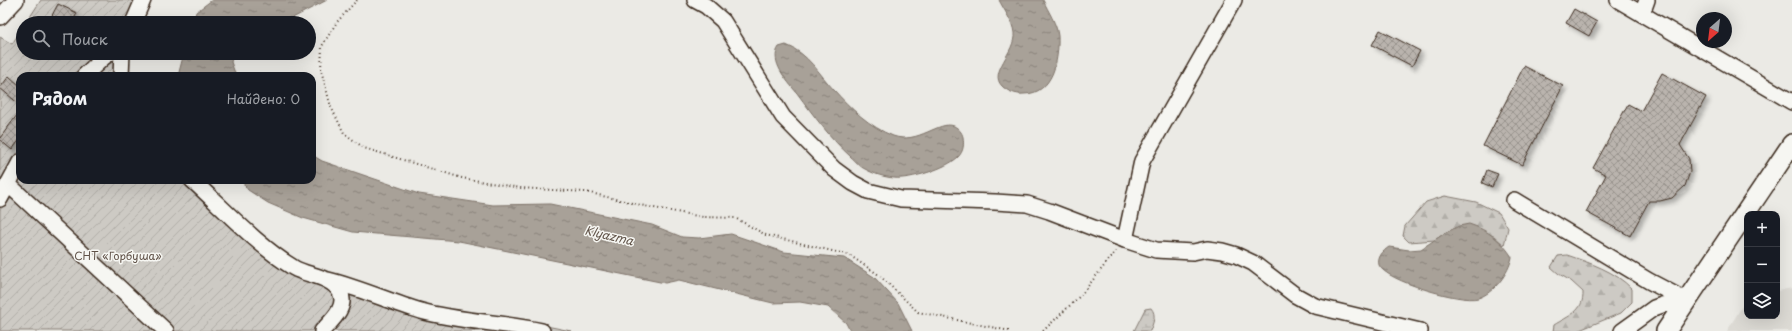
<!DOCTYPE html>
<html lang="ru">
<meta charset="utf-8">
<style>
:root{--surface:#171b24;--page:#242831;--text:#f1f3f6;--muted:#9ea1a6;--line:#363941}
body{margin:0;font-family:"Playpen Sans",sans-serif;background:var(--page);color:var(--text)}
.controls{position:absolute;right:12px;bottom:12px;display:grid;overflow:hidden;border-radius:8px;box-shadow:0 4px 16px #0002}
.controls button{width:36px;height:36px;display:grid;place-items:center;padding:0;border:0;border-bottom:1px solid var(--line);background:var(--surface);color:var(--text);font:20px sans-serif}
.compass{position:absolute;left:1696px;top:12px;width:36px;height:36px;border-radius:50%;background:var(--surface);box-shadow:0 4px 16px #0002;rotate:208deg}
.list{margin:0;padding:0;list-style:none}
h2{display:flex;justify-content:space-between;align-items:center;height:52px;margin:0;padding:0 16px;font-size:17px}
h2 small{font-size:13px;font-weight:400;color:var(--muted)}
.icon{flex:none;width:22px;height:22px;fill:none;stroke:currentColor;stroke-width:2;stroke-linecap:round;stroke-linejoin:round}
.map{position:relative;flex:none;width:1792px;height:331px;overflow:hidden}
.search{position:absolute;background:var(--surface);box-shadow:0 4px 16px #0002;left:16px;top:16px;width:300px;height:44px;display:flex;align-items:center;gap:10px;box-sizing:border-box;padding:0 14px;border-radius:22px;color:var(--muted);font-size:15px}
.panel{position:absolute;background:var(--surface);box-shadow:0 4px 16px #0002;left:16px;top:72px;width:300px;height:112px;border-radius:12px}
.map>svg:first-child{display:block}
.built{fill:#dcdad4}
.forest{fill:url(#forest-firs);stroke:#847a71}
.wetland{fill:url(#wetland-marsh);stroke:#847a71}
.garden{fill:url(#garden-furrows);stroke:#847a71}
.water{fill:url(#water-ripples);stroke:#7c7167}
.building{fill:url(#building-cross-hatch);stroke:#3b2a1e;filter:url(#shadow)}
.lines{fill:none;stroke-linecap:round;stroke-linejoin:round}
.minor-casing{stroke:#3b2a1e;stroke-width:18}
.major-casing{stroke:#3b2a1e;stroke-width:22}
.path{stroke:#3b2a1e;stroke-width:2;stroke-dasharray:1 3;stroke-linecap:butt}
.minor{stroke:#f6f6f2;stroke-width:15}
.major{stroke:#f6f6f2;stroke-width:19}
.labels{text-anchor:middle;stroke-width:3;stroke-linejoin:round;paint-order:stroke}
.park-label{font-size:11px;fill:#605248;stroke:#f6f6f2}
.water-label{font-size:12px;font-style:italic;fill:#615449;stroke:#f6f6f2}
</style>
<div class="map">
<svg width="1792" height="331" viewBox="0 0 1792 331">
<defs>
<pattern id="forest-firs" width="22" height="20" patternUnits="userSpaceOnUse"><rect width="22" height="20" fill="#cdcac4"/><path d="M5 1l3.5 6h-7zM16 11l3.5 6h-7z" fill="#b1aea8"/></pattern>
<pattern id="wetland-marsh" width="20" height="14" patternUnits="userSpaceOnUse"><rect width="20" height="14" fill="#cdcac4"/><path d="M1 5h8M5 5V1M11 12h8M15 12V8" fill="none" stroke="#b1aea8"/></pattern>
<pattern id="garden-furrows" width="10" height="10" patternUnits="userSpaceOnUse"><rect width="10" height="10" fill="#cdcac4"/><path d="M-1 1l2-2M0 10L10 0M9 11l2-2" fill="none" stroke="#b1aea8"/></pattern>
<pattern id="water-ripples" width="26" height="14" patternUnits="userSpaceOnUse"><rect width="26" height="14" fill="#a8a198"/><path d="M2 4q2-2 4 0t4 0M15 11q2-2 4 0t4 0" fill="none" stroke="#8a837b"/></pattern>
<pattern id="building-cross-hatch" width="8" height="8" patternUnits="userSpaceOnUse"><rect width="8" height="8" fill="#bab4ae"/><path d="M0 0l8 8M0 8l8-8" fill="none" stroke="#98938d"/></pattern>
<filter id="shadow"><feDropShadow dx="3.5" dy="3.5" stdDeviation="2" flood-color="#0004"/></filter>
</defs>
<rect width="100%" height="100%" fill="#ebeae5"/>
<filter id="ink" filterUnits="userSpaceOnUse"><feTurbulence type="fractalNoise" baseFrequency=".025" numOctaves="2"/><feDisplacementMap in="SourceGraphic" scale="8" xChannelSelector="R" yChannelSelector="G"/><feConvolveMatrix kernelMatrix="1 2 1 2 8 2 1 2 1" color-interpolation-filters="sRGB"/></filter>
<g filter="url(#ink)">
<path class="built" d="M1792,288V331H1727L1747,298V316H1777V291Z"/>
<g class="forest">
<path d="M1445,196L1476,202L1499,213L1508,228L1504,245L1494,236L1445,233L1435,240L1409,242L1403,236L1405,226L1426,202Z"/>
<path d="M1567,255C1590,263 1615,271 1632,289V302L1621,313L1577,331H1553L1554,325C1568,316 1584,312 1583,292L1571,281L1559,274L1551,267L1558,256Z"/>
</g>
<path class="wetland" d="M1151,308C1157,315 1153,323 1150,331H1134L1145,309Z"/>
<g class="garden">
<path d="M41,0H151L138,23H26Z"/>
<path d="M23,27V53H129L128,76H20V180H202L273,246L292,260L404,298L440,309L492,315L571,331H0V37L12,44Z"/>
</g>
<g class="water">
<path d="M212,0H327L283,23H193L196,12Z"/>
<path d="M999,0H1043C1048,11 1057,24 1058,36C1059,60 1053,94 1024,94C1016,95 1007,91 1002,86C988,72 1016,52 1014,33C1013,22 1004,10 999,0Z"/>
<path d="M786,45C808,53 819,74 834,90C850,108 870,127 893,136C918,145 939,120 954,126C958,128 962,132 963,137C964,144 964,151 958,157C947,168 910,180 894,178C884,177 874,174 865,169C860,167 856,161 851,157C830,138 814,116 797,93C787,81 769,61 779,47Z"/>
<path d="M184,53H233L231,62L236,76H178Z"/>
<path d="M312,155L322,161L419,194L493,205L550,204L652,225L682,237L699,238L731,234L784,252L844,258L874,277L898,303L912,331H850L846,323L828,307L800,302L773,303L679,280L665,283L459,241L353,232L303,218L268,203L248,190L241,180H312Z"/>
<path d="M1469,224C1488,230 1502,241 1512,257C1509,273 1494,293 1478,298C1462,303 1385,281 1379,265C1377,257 1383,251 1389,247L1409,250L1421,249L1445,233L1459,226Z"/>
</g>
<g class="building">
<path d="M58,4L77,13L72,23H48Z"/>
<path d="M1574,9L1597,22L1589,36L1566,23Z"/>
<path d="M1380,30L1420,51L1412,66L1372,45Z"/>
<path d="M1524,66L1563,86L1522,165L1483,146Z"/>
<path d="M1662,73L1706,97L1680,145L1689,159L1690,172L1685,186L1672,198L1660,201H1649L1630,236L1586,212L1606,175L1593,168L1628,104L1641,111Z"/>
<path d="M9,76L20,86V105L0,88Z"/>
<path d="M20,111V139L12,150L0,140V138Z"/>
<path d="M1487,170L1498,174L1492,187L1482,183Z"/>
</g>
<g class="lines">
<g class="minor-casing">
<g id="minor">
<path d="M695,0L706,6L723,21L783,117L834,169L853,183L868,191L901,199L995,202L1027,204L1049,211L1125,240L1156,250L1193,252L1207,249L1222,251L1236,255L1253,263L1295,295L1315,306L1420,331"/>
<path d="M1618,0L1792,102"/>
<path d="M1642,14L1647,0"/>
<path d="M0,17L16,0"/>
<path d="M133,23L143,0"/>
<path d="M84,76L103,58L110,53"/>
<path d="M121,76L122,53"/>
<path d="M192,180C224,209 258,246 294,268C308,276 331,276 340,292C348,307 331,321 322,331"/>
<path d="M8,184L166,331"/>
<path d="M0,199L20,162"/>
<path d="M1514,200L1649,281L1687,301"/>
<path d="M1125,240L1142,161L1234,0"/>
<path d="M328,280C360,288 390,302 421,311C461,322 502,322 542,331"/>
<path d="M1622,331L1654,308L1662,305L1687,301"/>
</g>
</g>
<g class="major-casing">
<path id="major" d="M1666,331L1792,144"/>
</g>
<g class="path">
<path d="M357,0L337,22L322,46L321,70L331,107L344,133L364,148L462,178L520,188L586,192L649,207L703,217L735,218L766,235L849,255L879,275L918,312L1010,331"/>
<path d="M1043,331L1080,296L1116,251"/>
</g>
<use href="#minor" class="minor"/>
<use href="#major" class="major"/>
</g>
</g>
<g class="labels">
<g class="park-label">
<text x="118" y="260">СНТ «Горбуша»</text>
</g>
<g class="water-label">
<text transform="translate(609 236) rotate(13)" y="4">Klyazma</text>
</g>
</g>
</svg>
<div class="controls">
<button>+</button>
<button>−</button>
<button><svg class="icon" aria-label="layers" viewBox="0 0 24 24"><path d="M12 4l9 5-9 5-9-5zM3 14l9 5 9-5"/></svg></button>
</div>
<svg class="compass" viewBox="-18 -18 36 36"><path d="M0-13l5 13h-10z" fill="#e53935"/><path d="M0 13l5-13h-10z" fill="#9ea1a6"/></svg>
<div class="search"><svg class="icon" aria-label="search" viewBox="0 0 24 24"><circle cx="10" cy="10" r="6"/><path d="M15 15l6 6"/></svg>Поиск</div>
<section class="panel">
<h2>Рядом<small>Найдено: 0</small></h2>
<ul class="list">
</ul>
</section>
</div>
